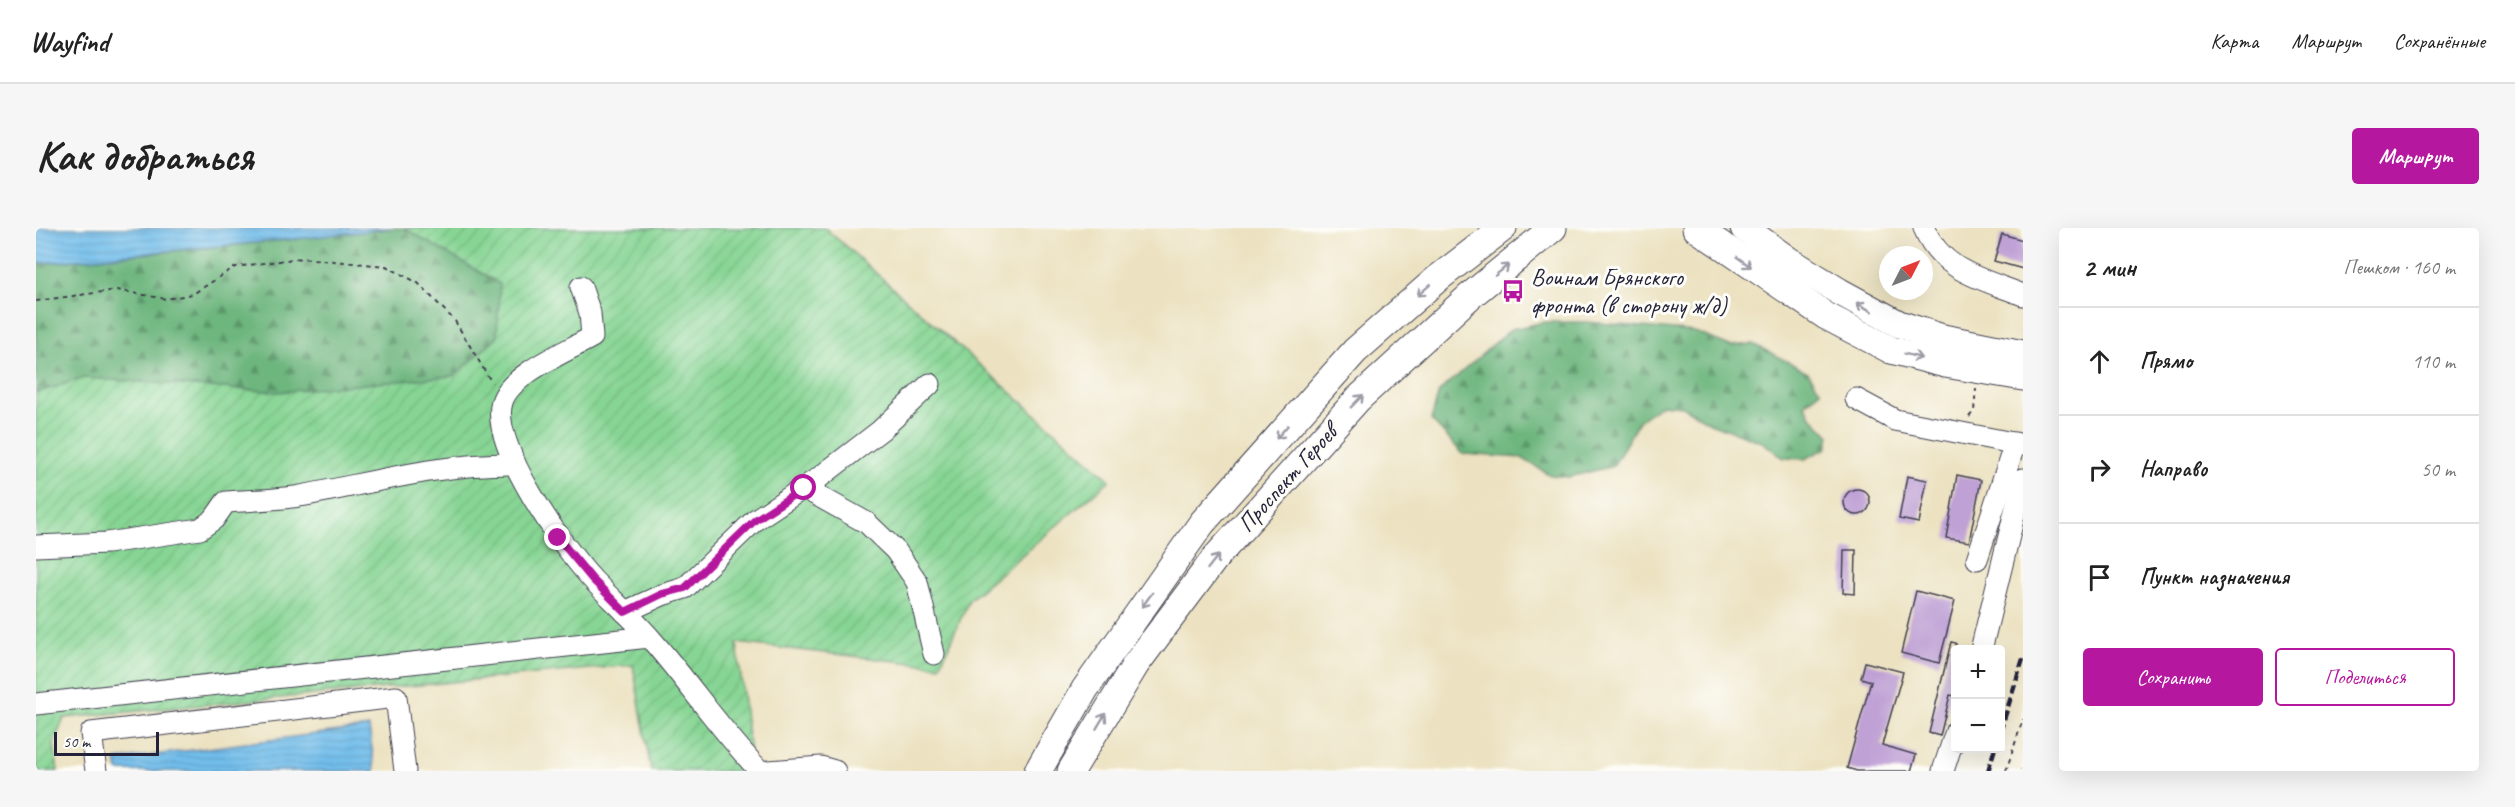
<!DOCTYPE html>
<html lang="ru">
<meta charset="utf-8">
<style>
:root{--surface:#fff;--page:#f6f6f6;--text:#222;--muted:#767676;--line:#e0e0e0;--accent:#b5179e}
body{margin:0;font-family:Caveat,sans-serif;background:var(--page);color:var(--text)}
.controls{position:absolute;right:18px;bottom:18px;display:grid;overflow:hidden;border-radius:6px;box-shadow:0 6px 24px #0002}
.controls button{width:54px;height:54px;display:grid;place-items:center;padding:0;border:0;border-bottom:2px solid var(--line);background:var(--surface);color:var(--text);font:30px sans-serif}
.compass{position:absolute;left:1843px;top:18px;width:54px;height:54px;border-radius:50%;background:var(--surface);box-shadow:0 6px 24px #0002;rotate:48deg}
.scale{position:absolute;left:18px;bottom:15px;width:105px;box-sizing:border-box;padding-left:6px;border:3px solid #22223b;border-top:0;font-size:16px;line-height:21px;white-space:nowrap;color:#22223b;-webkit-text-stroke:4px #fdfcf7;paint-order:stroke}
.stop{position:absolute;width:18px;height:18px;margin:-14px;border:4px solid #b5179e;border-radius:50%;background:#fff}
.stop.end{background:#b5179e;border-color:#fff;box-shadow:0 2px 6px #0008}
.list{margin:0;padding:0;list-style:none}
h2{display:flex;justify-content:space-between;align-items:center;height:78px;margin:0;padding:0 24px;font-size:26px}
h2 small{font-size:20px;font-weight:400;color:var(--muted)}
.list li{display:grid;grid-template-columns:39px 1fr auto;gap:18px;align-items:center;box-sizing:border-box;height:108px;padding:0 24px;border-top:2px solid var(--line)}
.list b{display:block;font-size:22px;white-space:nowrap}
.list em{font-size:20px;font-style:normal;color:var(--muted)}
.actions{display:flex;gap:12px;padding:18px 24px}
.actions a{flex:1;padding:14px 0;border:2px solid var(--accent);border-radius:6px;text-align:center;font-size:21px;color:var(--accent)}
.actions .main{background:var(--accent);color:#fff}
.icon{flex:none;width:33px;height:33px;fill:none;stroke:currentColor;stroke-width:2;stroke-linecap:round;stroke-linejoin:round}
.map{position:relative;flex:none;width:1987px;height:543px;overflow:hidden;border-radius:6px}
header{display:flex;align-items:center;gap:36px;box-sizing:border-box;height:84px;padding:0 30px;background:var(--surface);border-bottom:2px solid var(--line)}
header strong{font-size:28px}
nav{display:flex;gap:33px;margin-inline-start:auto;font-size:21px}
.intro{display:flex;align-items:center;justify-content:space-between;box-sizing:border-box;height:144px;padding:0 36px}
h1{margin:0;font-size:42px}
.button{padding:15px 27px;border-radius:6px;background:var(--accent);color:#fff;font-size:21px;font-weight:700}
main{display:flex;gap:36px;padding:0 36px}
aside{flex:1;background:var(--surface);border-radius:6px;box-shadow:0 6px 24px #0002}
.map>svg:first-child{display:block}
.forest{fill:url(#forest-firs);stroke:#486c5c;stroke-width:1.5}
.garden{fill:url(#garden-furrows);stroke:#547c68;stroke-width:1.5}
.water{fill:url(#water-rules);stroke:#4a7093;stroke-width:1.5}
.building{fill:#bfa1d5}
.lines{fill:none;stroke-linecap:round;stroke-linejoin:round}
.minor-casing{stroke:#403f4f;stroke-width:23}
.major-casing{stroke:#403f4f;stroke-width:29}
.path{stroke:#403f4f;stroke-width:2;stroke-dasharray:4.5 4.5;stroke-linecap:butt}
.minor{stroke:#fff;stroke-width:21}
.major{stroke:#fff;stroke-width:27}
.rail{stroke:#22223b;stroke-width:4.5;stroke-dasharray:9 4.5;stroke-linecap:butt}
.oneway{stroke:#9c9ca7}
.route{stroke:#b5179e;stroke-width:8}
.labels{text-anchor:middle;stroke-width:6;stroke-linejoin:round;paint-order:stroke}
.poi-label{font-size:24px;fill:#22223b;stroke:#fdfcf7;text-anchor:start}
.street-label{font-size:24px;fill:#22223b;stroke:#fdfcf7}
</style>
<header>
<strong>Wayfind</strong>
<nav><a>Карта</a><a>Маршрут</a><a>Сохранённые</a></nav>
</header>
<div class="intro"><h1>Как добраться</h1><a class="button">Маршрут</a></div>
<main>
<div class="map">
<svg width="1987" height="543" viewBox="0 0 1987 543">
<defs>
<pattern id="forest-firs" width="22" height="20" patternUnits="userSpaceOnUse" patternTransform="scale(1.5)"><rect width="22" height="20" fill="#6db67e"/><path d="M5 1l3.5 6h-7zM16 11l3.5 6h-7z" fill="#599468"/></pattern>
<pattern id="garden-furrows" width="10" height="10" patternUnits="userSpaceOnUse" patternTransform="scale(1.5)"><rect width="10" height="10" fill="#87d594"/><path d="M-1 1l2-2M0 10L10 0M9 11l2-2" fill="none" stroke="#74b780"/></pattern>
<pattern id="water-rules" width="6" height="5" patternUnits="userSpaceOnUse" patternTransform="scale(1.5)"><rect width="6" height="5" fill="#71bdeb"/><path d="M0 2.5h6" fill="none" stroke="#62a2ca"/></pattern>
</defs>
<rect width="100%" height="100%" fill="#fdfcf7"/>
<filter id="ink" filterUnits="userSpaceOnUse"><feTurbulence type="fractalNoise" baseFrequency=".0167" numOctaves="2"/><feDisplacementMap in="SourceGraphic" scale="12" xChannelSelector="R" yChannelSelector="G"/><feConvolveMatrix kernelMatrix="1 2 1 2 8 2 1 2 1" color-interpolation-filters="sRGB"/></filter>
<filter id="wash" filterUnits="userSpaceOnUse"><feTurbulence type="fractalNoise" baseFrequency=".008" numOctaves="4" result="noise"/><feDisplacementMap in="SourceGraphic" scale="24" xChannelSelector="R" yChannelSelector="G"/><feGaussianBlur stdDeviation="1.35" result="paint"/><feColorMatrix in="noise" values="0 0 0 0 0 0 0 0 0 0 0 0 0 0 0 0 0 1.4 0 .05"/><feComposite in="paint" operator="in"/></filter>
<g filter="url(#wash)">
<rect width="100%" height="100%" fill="#ece2c1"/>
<g class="forest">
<path d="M357,0H368L464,55L461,109L418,148L242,164L48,150L0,165V36C119,24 238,15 357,0Z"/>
<path d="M1509,94H1553L1659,104L1694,118L1717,116L1772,144L1785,163L1769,176L1775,188L1794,208L1791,220L1769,231L1748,230L1726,214L1674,195L1646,178L1626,176L1603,193L1577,238L1533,249L1514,247L1486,230L1427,226L1395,192L1403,164L1475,101Z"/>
</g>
<path class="garden" d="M368,0H789L1074,252L933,372L904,438L701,415L716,543H615L597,437L28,490L18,516L22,543H0V165L48,150L242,164L418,148L461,109L464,56Z"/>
<g class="water">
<path d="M0,0H357C238,15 119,23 0,36Z"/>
<path d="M333,499L339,543H82L80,532Z"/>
</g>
<g id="blocks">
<g class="building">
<path d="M1966,6L1987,12V41L1958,33Z"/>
<path d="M1921,247L1945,252L1933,314L1910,310Z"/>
<path d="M1871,248L1891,252L1883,295L1863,291Z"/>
<circle cx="1821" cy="274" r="13"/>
<path d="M1808,322H1820L1819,366L1807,365Z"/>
<path d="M1880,363L1919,373L1903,435L1865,425Z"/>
<path d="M1915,414L1920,415V468L1914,467L1904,508L1893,505Z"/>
<path d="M1829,434L1867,444L1846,517L1880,527L1875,543H1821L1811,540L1835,453L1825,450Z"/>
</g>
</g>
</g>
<g filter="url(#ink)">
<use href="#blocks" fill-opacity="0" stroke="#403f4f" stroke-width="1.5"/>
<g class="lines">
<g class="minor-casing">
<g id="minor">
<path d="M1888,0C1906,44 1947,51 1987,67"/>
<path d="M545,59L554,85L556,109C532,123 474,146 466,174C453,216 528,321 557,352C575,371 596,389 614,410C652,453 684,502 724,543"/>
<path d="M1820,171L1859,192L1987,217"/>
<path d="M768,260L831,295L860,323L881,354L898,426"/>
<path d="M0,318L71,315L164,301L178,291L190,274C215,272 240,272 264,268C336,255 406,235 479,236"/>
<path d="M1941,331L1979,215"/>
<path d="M589,384L626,367L649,360L719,292L784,249L845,202L894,156"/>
<path d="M1945,422L1987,251"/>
<path d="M0,476L613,409"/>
<path d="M60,543L55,505L360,469L369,543"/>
<path d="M733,543L785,539L799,543"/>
<path d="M1907,543L1920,503"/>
</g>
</g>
<g class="major-casing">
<g id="major">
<path d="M1660,0L1790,88L1855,122L1909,136L1987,149"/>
<path d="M1708,0L1752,32L1804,64L1863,96L1907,110L1987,126"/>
<path d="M1002,543L1049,461L1166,295L1319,123L1401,51L1467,0"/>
<path d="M1035,543L1100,436L1180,329L1322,171L1434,68L1517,0"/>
</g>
</g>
<g class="path">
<path d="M0,73L81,62L130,71L157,66L199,39L265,30L350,38L382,55L419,93L456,155"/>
<path d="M1933,189L1938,183L1940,161"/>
<path d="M1970,543L1987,491"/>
</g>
<use href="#minor" class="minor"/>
<use href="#major" class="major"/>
<g class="rail">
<path d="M1964,504L1987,431"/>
<path d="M1952,543L1959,520"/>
<path d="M1987,543V541"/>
</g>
</g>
<defs><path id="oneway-shaft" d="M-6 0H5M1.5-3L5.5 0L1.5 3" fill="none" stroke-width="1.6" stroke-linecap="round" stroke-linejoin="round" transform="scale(1.5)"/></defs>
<g class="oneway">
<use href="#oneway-shaft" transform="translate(1708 34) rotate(35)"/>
<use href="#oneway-shaft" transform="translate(1466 42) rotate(-39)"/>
<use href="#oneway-shaft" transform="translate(1388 62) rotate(139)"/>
<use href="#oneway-shaft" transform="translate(1828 79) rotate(-151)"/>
<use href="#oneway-shaft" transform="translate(1877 128) rotate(15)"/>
<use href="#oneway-shaft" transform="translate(1321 173) rotate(-46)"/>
<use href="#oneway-shaft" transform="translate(1246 204) rotate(131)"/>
<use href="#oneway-shaft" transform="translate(1177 334) rotate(-52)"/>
<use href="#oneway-shaft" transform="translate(1111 372) rotate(126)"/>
<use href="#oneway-shaft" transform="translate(1065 493) rotate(-59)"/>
</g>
</g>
<g class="lines" filter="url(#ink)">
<path class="route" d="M522,310L556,351L589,384L626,366L649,360L719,292L768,260"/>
</g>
<defs>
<g id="bus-bare" transform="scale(1.8)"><path d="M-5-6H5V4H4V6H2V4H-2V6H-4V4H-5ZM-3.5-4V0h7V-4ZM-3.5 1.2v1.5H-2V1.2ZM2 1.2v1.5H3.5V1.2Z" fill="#b5179e" stroke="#fdfcf7" stroke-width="2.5" paint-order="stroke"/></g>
</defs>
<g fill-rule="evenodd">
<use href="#bus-bare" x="1477" y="63"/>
</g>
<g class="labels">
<g class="poi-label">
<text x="1495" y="57">Воинам Брянского<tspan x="1495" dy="28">фронта (в сторону ж/д)</tspan></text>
</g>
<g class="street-label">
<text transform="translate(1251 250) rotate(-48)" y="8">Проспект Героев</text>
</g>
</g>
</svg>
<div class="controls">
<button>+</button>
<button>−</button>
</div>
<svg class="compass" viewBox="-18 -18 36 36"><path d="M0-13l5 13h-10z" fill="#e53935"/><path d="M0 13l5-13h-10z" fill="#767676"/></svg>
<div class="scale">50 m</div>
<div class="stop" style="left:768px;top:260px"></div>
<div class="stop end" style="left:522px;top:310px"></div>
</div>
<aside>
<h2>2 мин<small>Пешком · 160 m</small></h2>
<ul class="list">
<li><svg class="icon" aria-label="ahead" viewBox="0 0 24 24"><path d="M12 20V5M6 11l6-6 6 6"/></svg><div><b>Прямо</b></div><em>110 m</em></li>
<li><svg class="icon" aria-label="right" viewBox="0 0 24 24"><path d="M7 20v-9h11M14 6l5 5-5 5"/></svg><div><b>Направо</b></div><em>50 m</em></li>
<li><svg class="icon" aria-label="arrive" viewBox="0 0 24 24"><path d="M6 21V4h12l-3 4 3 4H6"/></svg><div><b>Пункт назначения</b></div></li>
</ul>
<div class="actions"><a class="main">Сохранить</a><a>Поделиться</a></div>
</aside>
</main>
